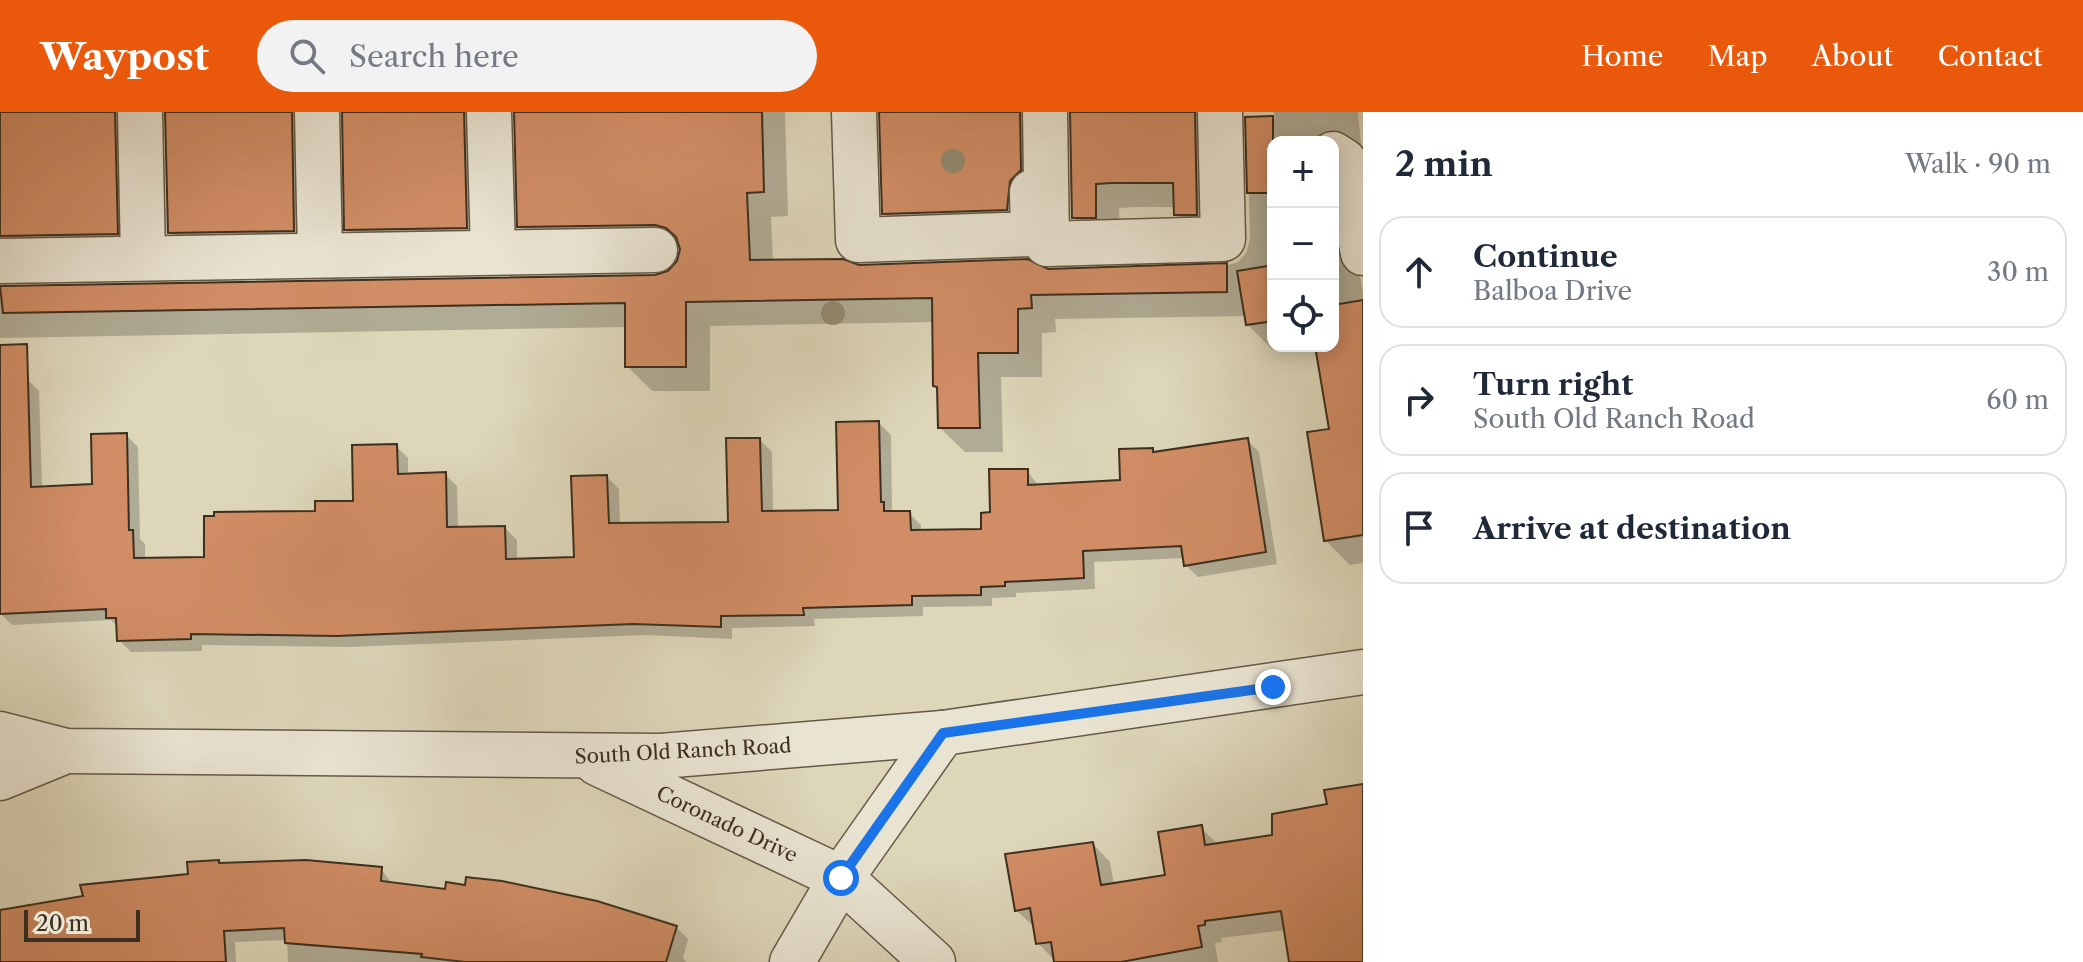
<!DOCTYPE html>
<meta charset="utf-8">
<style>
:root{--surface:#fff;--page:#f2f2f3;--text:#1f2937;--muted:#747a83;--line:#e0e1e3;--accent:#ea580c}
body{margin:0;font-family:"Libre Caslon Text",serif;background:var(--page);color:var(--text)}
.controls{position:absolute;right:24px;top:24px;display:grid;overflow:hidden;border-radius:16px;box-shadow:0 4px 20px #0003}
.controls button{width:72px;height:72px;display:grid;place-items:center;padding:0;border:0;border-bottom:2px solid var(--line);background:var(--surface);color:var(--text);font:40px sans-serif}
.scale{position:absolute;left:24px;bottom:20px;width:116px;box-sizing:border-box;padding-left:8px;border:4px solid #3d2f1f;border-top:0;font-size:22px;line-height:28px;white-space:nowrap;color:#3d2f1f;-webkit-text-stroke:6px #e9e4d2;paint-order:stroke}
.stop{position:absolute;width:24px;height:24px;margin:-18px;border:6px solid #1a73e8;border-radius:50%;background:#fff}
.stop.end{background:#1a73e8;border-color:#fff;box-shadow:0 2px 8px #0008}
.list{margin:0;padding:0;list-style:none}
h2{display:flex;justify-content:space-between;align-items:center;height:104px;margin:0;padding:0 32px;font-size:34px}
h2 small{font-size:26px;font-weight:400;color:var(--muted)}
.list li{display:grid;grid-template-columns:52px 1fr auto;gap:24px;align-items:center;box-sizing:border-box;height:112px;margin:0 16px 16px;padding:0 16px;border:2px solid var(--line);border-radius:24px}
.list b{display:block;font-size:30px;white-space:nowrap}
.list p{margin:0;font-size:26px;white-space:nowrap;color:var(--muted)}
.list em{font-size:26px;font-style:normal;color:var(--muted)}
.icon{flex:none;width:44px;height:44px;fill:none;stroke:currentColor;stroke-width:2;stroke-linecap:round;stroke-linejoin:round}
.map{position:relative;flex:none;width:1363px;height:850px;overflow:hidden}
header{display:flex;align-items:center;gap:48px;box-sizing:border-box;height:112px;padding:0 40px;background:var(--accent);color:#fff}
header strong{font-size:38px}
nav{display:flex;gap:44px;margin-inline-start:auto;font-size:28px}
.search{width:560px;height:72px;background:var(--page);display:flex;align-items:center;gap:20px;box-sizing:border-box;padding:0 28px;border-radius:44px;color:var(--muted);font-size:30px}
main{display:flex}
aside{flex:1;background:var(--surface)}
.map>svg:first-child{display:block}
.shadow{fill:#0003}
.building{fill:#d18d65;stroke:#3d2f1f;stroke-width:2}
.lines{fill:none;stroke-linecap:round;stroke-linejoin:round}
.minor-casing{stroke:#655946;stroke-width:47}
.minor{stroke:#e9e4d2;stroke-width:44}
.tree{fill:#928a71}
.route{stroke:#1a73e8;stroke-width:10}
.labels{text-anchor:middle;stroke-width:8;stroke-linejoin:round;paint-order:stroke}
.street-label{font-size:20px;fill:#3d2f1f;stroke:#e9e4d2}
</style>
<header>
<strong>Waypost</strong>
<div class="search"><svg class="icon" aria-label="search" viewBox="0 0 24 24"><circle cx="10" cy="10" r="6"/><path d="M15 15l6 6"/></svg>Search here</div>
<nav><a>Home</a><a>Map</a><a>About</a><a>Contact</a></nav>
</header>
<main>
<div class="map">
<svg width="1363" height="850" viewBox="0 0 1363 850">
<rect width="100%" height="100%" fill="#ddd6b9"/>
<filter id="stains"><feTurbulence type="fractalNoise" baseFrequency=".0025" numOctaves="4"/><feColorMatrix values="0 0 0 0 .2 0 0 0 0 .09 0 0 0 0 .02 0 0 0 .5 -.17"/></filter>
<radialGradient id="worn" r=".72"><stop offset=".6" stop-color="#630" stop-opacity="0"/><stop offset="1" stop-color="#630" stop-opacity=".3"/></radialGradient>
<g class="shadow">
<path d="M0,0H162L153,2L141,146L0,171Z"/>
<path d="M167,0H338L318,143L194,145L169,120Z"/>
<path d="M344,0H510L491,140L371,142L346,117Z"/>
<path d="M516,0H785L788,104L771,105L773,150L859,155L1047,159L1225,154L1238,150L1246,141L1250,127L1247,7L1275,6L1274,0H1358L1361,33L1273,30V234H1290L1272,237L1247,212L1246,204L1055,207L1056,220L1042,221V265H1001L1003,340H965L940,316L935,210L710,214V279H652L627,254V215L0,226V176L656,165L670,161L679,150L682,137L544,139L519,114Z"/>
<path d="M881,0H1068L1056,3L1032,122L909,126L884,101Z"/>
<path d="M1072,0H1237L1200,127L1176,103L1175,95H1137L1119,96L1120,130H1098L1074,105Z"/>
<path d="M1333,95L1350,112L1363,180V451L1350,453L1326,429L1331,318L1317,234H1333Z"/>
<path d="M27,267L39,279L42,376L94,373L126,323L138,335L140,427L145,432V448L206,447L317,401L355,391L396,334L408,346V363L445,362L457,374L458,417L505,416L517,428V448L576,447L607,365L619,377L620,413L730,412L760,328L772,340L773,400H840L879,311L891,323L892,401H909L921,413V420L984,419L992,402L1027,359L1039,374L1122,370L1152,338L1155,342L1247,328L1259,340L1277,452L1198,465L1186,453L1185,446L1094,450L1095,477L1016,481V485L992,486V494L923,495V504L814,507L815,514L732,516V527L646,523L350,535L202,533V539L131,540L119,528L118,515L111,508L12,513L0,501V268Z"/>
<path d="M1363,674V850H1291L1286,818L1221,826L1222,830L1215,831L1218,850H1056L1038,831L1034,815L1016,798L1093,732L1110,750L1114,773L1168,764L1201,716L1219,733L1274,725Z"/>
<path d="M381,757L393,773L676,815L688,827L683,846L686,850H288L287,828L235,830L236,850H0V800L16,794L19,797Z"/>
</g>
<g class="building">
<path d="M0,0H115L118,122L0,124Z"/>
<path d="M165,0H292L294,119L168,121Z"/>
<path d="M342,0H464L467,116L344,118Z"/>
<path d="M514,0H762L764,80L747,81L750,148L843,147L859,153L1028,147L1048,157L1227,151V180L1031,183L1032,196L1018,197V241H978L980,316H938L937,275L933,274L932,186L686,190V255H625V191L3,201L0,174L655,163L668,159L677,149L680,137L676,125L666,116L655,113L517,115Z"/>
<path d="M879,0H1020L1021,58L1010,69L1007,98L882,102Z"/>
<path d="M1070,0H1195L1197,103H1174L1173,71H1111L1096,72V106H1072Z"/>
<path d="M1273,4V81H1247L1245,5Z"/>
<path d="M1273,153V209L1246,213L1237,159Z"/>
<path d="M1363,188V423L1324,429L1307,320L1329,317L1315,234H1333V193Z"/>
<path d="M27,232L31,375L92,372L91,322L127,321L129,418H133L134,446L204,445V404H214V400L315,399V389H353L352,333L397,332L398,362L446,360L447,415L505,414L506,447L574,445L571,364L607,363L609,411L728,410L726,326H760L762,399L838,398L836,310L879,309L881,390H884V399H910L911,418L981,417V401L990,400L989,357H1028V373L1120,368L1119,337L1153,336V340L1248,326L1266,440L1184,454L1181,434L1083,439L1084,466L1005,470V474L981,475V483L912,484V493L803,496L804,503L721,504V515L633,512L336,524L191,522V527L117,529L116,506H106V497L0,502V233Z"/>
<path d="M1363,672V850H1289L1281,799L1205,809V813L1198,814L1202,835L1121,850H1054L1051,830L1036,832L1030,796L1015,799L1005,742L1093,730L1101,773L1165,763L1158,720L1202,713L1205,733L1272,723V702L1327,692L1324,678Z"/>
<path d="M219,748V751L306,748L382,755L381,769L445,777L446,770L465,773L466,765L502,769L597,789L677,814L666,850H465L421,845L422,842L285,831L284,816L224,819L226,850H0V798L83,784L80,773L188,762L187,750Z"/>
</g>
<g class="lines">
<g class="minor-casing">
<g id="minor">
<path d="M140,0L143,146"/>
<path d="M317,0L320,143"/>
<path d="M489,0L493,139"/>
<path d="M854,0L858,128L1033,122L1032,80"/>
<path d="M1045,0L1047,132L1223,127L1220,0"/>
<path d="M1333,42L1344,49L1363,141"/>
<path d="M0,149L655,138"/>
<path d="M0,622L66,639L661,644L943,621L1363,560"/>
<path d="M597,651L841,766L933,850"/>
<path d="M0,666L66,639"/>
<path d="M792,850L841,766L943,621"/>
</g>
</g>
<use href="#minor" class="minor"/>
</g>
<g class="tree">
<circle cx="953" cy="49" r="12"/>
<circle cx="833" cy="201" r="12"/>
</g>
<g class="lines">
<path class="route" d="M841,766L943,621L1273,575"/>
</g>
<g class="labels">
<g class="street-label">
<text transform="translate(683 639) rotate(-3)" y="7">South Old Ranch Road</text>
<text transform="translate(727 712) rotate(25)" y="7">Coronado Drive</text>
</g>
</g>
<rect width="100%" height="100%" filter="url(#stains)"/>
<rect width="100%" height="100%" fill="url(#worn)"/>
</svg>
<div class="controls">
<button>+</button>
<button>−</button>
<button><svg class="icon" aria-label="locate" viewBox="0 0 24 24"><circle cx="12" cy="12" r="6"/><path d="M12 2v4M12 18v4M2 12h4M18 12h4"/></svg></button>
</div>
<div class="scale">20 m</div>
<div class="stop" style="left:841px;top:766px"></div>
<div class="stop end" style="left:1273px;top:575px"></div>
</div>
<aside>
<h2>2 min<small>Walk · 90 m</small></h2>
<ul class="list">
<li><svg class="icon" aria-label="ahead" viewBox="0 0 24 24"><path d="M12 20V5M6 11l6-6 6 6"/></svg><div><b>Continue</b><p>Balboa Drive</p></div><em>30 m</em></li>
<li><svg class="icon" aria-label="right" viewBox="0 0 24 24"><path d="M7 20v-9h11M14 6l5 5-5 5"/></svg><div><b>Turn right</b><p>South Old Ranch Road</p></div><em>60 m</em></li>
<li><svg class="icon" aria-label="arrive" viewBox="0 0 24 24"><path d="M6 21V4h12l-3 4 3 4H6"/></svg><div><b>Arrive at destination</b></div></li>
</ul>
</aside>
</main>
